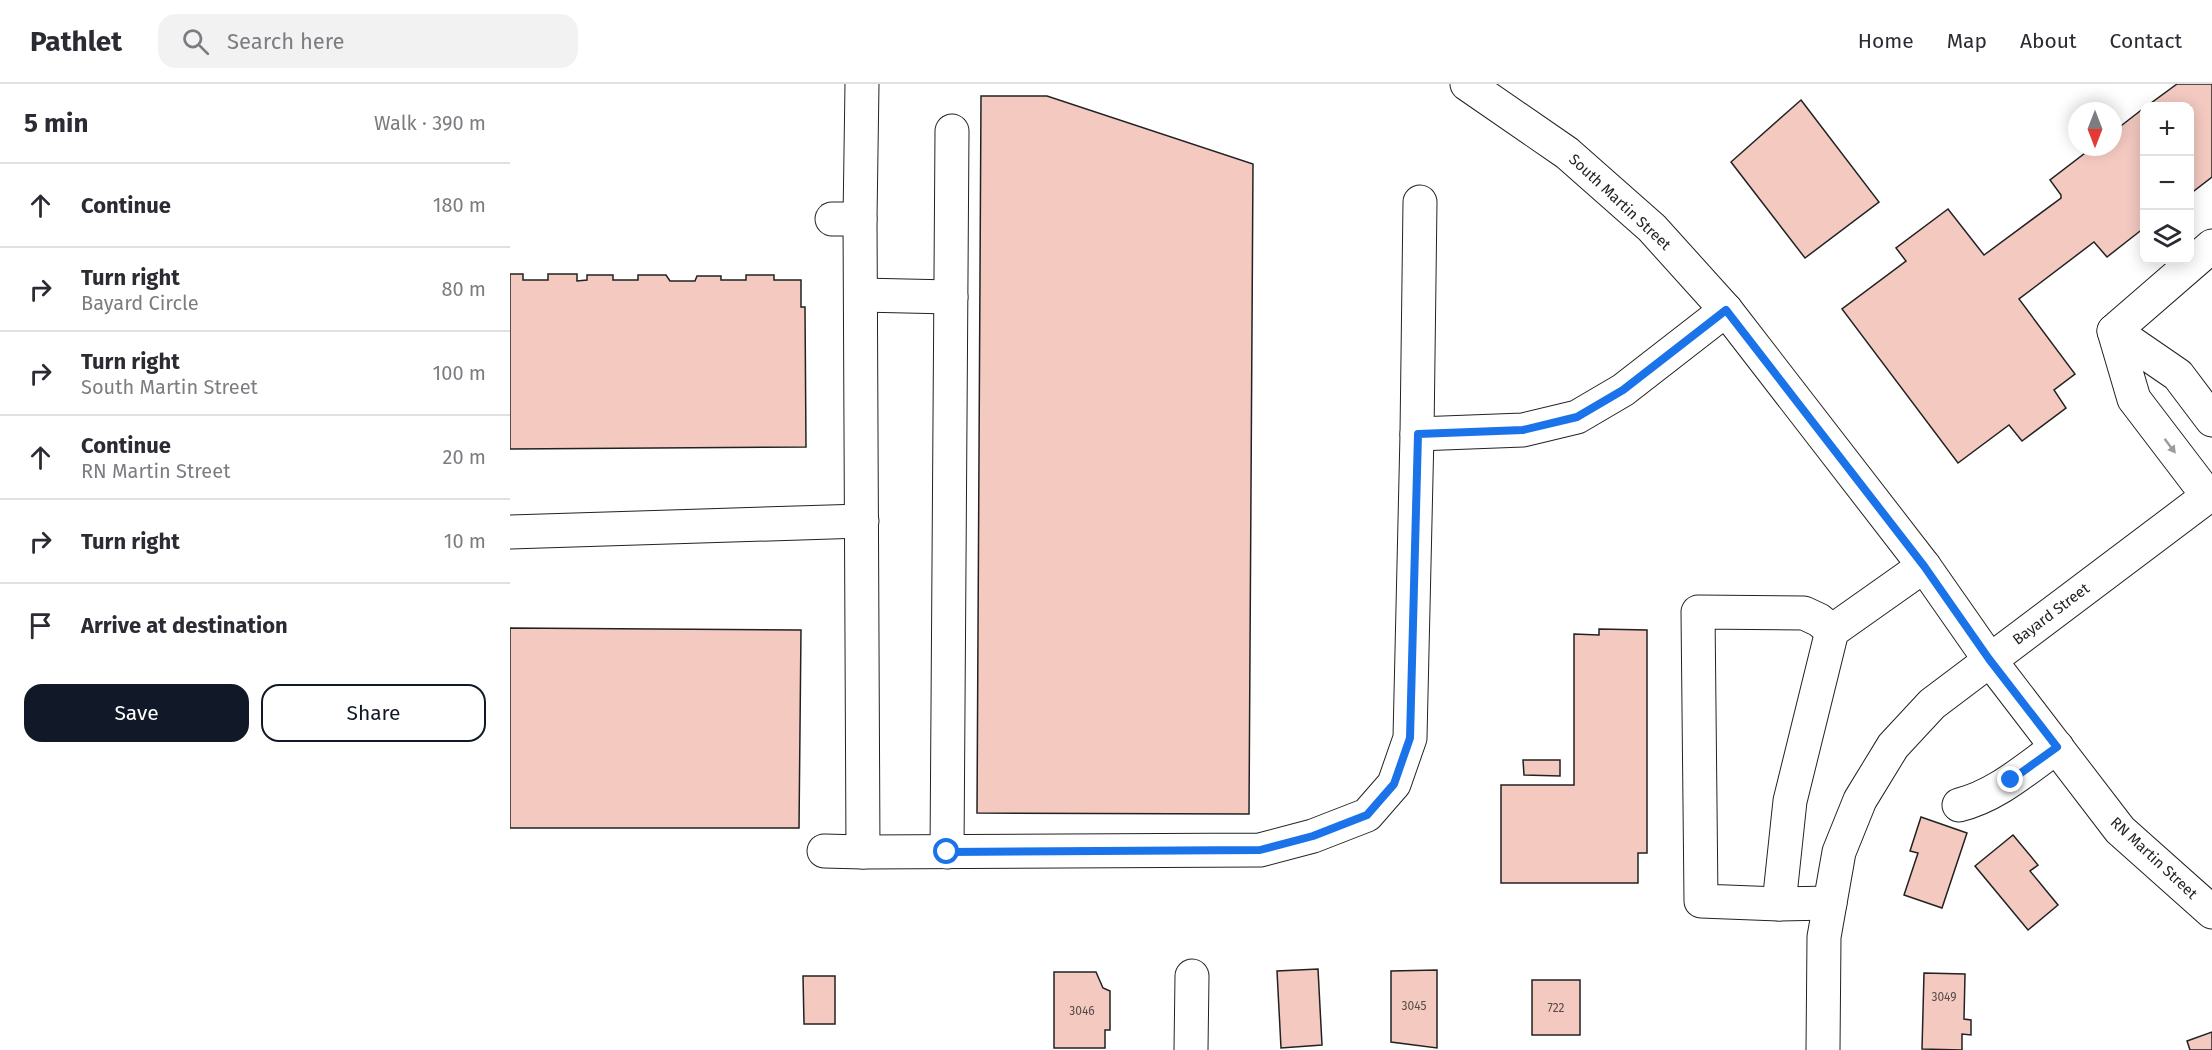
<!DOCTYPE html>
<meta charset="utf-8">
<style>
:root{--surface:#fff;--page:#f2f2f3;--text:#2b2b33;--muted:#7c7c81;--line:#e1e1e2;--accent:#111827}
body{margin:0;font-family:"Fira Sans",sans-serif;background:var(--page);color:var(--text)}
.controls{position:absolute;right:18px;top:18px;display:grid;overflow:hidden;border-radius:12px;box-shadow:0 3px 15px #0003}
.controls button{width:54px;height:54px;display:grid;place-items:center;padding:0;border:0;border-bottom:2px solid var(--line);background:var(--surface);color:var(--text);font:30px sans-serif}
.compass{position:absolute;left:1558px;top:18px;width:54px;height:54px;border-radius:50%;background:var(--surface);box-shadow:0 3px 15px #0003;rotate:180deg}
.stop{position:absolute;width:18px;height:18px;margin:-14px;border:4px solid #1a73e8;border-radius:50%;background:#fff}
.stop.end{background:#1a73e8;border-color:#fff;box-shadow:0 2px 6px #0008}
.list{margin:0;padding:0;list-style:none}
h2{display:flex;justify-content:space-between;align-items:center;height:78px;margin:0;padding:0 24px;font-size:26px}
h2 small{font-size:20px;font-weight:400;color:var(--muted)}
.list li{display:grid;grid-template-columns:39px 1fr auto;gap:18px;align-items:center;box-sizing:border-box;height:84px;padding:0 24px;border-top:2px solid var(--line)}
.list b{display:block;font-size:22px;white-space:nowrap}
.list p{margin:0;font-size:20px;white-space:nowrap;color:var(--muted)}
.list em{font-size:20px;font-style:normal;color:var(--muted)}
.actions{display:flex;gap:12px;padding:18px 24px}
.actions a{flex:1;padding:14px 0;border:2px solid var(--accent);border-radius:18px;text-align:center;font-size:21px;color:var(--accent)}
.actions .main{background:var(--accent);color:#fff}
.icon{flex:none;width:33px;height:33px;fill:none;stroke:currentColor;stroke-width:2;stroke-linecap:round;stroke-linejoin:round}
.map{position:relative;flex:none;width:1702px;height:966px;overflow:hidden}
header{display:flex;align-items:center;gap:36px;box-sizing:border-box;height:84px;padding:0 30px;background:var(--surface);border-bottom:2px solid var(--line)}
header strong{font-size:28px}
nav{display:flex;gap:33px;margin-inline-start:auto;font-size:21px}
.search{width:420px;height:54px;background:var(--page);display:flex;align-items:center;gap:15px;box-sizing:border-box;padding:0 21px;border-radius:18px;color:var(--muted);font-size:22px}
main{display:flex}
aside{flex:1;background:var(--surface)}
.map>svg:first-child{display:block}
.building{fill:#f3c9c0;stroke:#222;stroke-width:1.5}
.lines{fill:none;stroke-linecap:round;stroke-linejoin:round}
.minor-casing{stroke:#222;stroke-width:35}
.minor{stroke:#fff;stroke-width:33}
.oneway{fill:#9c9c9c}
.route{stroke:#1a73e8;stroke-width:8}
.labels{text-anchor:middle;stroke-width:4.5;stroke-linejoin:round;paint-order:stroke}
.number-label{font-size:12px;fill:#564c4a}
.street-label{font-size:15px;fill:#222;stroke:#fff}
</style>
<header>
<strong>Pathlet</strong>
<div class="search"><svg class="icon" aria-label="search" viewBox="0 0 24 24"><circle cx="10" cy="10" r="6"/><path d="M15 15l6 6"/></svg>Search here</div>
<nav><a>Home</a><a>Map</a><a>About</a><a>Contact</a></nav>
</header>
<main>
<aside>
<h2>5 min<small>Walk · 390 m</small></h2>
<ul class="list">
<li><svg class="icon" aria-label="ahead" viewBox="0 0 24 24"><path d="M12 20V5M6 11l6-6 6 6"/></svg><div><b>Continue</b></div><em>180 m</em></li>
<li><svg class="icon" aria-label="right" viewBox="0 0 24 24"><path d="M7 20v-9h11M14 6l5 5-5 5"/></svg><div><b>Turn right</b><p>Bayard Circle</p></div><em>80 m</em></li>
<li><svg class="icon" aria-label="right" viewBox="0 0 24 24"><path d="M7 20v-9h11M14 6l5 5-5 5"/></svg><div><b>Turn right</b><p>South Martin Street</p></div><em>100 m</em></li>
<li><svg class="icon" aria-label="ahead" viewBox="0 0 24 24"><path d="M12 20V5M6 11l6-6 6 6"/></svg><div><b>Continue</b><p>RN Martin Street</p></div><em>20 m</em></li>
<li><svg class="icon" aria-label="right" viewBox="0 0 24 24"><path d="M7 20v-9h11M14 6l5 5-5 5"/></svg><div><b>Turn right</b></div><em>10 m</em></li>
<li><svg class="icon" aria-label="arrive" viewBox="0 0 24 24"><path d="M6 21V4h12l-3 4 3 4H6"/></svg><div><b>Arrive at destination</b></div></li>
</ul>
<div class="actions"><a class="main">Save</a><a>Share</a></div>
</aside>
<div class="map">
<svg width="1702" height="966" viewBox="0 0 1702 966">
<rect width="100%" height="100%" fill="#fff"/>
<g class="building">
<path d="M1667,0H1702V93L1680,110V22H1637Z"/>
<path d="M471,12H537L743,80L739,730L467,729Z"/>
<path d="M1291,16L1369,118L1295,174L1221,78Z"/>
<path d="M1634,24V144L1597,173L1584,158L1509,215L1565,290L1544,306L1556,324L1512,357L1499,341L1448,379L1332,225L1396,177L1386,164L1438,125L1474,171L1551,114V111L1540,96L1583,63H1603V48Z"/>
<path d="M0,190H13V196H38V190H67V197L77,196V191H103V196H128V191H156L160,197H185L187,192H211V196H236V191H264V196H291V223H295L296,363L0,365Z"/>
<path d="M0,544L291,546L289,744H0Z"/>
<path d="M1089,545L1137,546V769H1128V799H991V701H1064V550L1089,551Z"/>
<path d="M1013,676H1050V692L1014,691Z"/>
<path d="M1411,733L1457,749L1432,824L1394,811L1408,769L1400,767Z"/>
<path d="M1503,751L1528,781L1520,787L1548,821L1518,846L1465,782Z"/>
<path d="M808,885L812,961L771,964L767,887Z"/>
<path d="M927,886V964L881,958V887Z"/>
<path d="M544,888H586L593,904L600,907V946H595V964H544Z"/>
<path d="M1414,889L1455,890L1454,935L1461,936V951L1452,950V966L1412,965Z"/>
<path d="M293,892H325V940H294Z"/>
<rect x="1022" y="896" width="48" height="55"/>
<path d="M1702,948V966H1680L1677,957Z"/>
</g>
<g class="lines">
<g class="minor-casing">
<g id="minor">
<path d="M957,0L1057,69L1142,144L1216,226L1414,482L1479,575L1610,746L1702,828"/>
<path d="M322,135H350"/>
<path d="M351,211L441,213"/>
<path d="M1604,247L1702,162"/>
<path d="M907,350L1013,346L1067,333L1113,306L1216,226"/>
<path d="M1698,412L1624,315L1604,247L1668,291L1702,336"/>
<path d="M0,448L352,437"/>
<path d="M1449,721C1486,712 1516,685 1547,663"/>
<path d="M314,767L353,768L350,135L352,0"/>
<path d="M353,768L750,766L803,752L857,731L884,700L900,654L907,350L910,118"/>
<path d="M437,768L442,47"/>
<path d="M1320,819L1269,820L1280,717L1322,547L1414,482"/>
<path d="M1269,820L1191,817L1188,528L1294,529L1309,536L1322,547"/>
<path d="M681,966L682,892"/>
<path d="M1313,966L1314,853L1329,768L1350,716L1383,662L1422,620L1702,409"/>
</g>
</g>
<use href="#minor" class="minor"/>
</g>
<defs><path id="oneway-solid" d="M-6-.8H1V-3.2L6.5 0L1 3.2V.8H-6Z" transform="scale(1.5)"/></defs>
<use class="oneway" href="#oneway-solid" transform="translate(1660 362) rotate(53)"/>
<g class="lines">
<path class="route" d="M437,768L750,766L803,752L857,731L884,700L900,654L908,350L1013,346L1067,333L1113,306L1216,226L1414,482L1479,575L1547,663L1501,696"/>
</g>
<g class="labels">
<g class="number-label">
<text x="1434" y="917">3049</text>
<text x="904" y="926">3045</text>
<text x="1046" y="928">722</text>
<text x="572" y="931">3046</text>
</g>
<g class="street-label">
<text transform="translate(1110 118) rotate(43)" y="5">South Martin Street</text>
<text transform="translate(1541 530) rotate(-37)" y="5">Bayard Street</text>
<text transform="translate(1644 774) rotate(43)" y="5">RN Martin Street</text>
</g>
</g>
</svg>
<div class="controls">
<button>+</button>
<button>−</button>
<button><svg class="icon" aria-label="layers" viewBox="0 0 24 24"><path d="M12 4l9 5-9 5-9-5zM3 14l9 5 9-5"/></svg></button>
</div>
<svg class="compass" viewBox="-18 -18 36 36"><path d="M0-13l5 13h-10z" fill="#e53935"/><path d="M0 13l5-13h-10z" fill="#7c7c81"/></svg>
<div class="stop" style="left:437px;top:768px"></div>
<div class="stop end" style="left:1501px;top:696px"></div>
</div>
</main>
